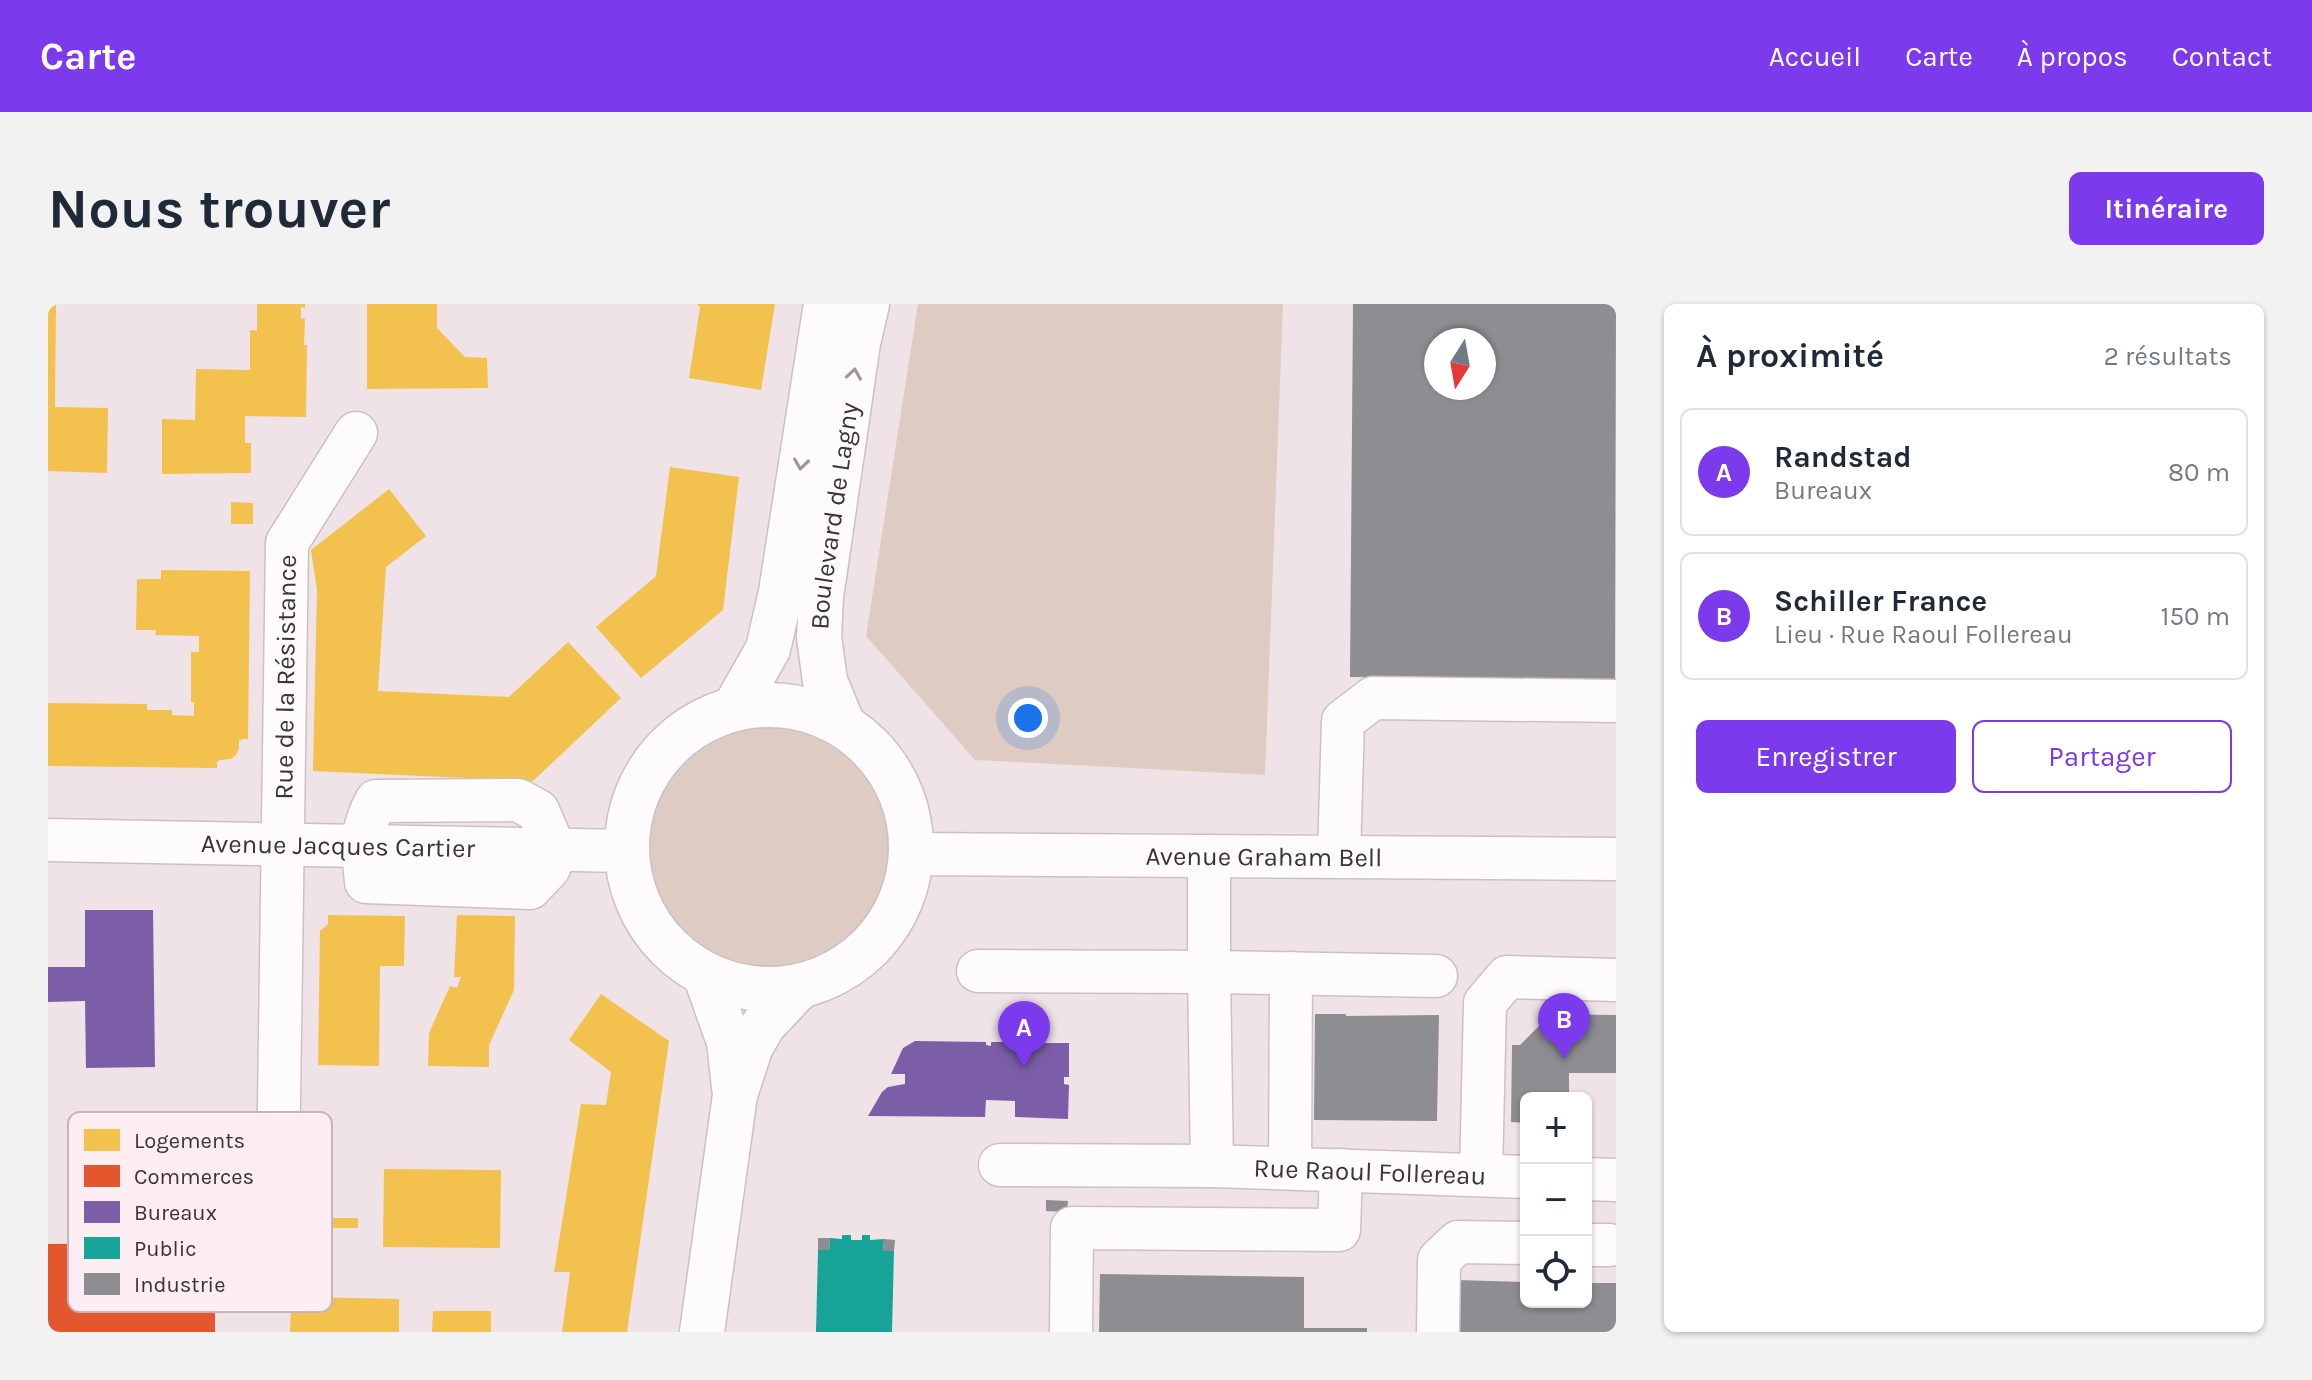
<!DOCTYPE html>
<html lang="fr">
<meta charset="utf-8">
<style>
:root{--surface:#fff;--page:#f2f2f3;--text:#1f2937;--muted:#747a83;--line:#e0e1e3;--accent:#7c3aed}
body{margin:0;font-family:Karla,sans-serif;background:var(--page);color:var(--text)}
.controls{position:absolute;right:24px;bottom:24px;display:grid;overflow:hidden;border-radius:12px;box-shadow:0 2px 6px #0004}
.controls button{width:72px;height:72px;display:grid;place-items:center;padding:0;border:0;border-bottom:2px solid var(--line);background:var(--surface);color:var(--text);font:40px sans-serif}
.compass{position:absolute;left:1376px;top:24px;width:72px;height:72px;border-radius:50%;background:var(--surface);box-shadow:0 2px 6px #0004;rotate:191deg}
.you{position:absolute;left:980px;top:414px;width:28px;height:28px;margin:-20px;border:6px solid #fff;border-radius:50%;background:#1a73e8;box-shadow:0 0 0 12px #1a73e833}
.badge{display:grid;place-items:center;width:52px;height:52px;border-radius:50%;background:var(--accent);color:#fff;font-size:26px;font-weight:700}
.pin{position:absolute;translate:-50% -66px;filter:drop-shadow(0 2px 4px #0008)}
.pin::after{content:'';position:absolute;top:42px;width:28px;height:24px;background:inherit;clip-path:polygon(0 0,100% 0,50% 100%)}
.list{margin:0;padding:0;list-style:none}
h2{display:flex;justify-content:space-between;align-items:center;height:104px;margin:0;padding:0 32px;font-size:34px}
h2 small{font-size:26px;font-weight:400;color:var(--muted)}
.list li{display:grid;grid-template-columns:52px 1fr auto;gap:24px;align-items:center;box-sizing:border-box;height:128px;margin:0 16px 16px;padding:0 16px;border:2px solid var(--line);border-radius:12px}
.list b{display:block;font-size:30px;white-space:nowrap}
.list p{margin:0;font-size:26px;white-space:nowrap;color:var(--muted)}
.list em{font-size:26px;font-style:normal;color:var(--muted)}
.actions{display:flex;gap:16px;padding:24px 32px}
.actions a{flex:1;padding:18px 0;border:2px solid var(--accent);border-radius:12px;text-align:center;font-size:28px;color:var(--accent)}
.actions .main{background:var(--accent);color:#fff}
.icon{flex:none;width:44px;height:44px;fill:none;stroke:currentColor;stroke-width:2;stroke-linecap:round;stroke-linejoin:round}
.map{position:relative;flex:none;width:1568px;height:1028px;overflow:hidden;border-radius:12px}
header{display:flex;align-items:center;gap:48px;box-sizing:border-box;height:112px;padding:0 40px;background:var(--accent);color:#fff}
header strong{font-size:38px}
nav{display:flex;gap:44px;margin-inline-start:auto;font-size:28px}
.intro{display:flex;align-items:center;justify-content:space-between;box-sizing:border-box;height:192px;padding:0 48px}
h1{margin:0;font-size:56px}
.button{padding:20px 36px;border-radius:12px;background:var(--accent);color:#fff;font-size:28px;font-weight:700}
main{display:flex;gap:48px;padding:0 48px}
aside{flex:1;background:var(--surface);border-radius:12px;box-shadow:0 2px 6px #0004}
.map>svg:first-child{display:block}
.green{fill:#decbc2}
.homes{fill:#f2c14e}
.shops{fill:#e4572e}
.offices{fill:#7b5ea7}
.public{fill:#17a398}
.industry{fill:#8d8d92;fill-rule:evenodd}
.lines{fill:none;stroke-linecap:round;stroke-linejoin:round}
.minor-casing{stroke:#cbc1c4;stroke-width:45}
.major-casing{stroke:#cbc1c4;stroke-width:47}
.minor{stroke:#fdfbfb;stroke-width:42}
.major{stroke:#fdfbfb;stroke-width:44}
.oneway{stroke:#9c9799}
.labels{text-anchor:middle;stroke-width:8;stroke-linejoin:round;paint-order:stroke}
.street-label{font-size:26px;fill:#3c3337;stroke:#fcedf3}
.key{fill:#fcedf3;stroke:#c2b5bb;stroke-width:2}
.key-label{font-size:22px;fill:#3c3337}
</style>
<header>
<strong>Carte</strong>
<nav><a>Accueil</a><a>Carte</a><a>À propos</a><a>Contact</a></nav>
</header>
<div class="intro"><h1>Nous trouver</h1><a class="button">Itinéraire</a></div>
<main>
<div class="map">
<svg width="1568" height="1028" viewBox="0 0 1568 1028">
<rect width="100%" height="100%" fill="#f0e3e7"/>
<g class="green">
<path d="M870,0H1235L1217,471L927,456L818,332Z"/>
<circle cx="720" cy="545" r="126"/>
</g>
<g class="homes">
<path d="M0,0H8L7,103L60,104L59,169L0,167Z"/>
<path d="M209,0H257V4L253,3V14L257,15L256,41H259L258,113L197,112V139H203V169L114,170V115L147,116L148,65L202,66V26L209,27Z"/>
<path d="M319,0H389V24L417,53L439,54L440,84L319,85Z"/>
<path d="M649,0H727L713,86L641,74L652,3Z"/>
<path d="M622,163L691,173L675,306L593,374L548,323L608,272Z"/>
<path d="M341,185L378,232L338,263L330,387L461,393L520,338L573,394L485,477L265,467L269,286L263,246Z"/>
<path d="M183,198L205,199V220H183Z"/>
<path d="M113,266L202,267L200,435H194L191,437V444L188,451L183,455L172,456L169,458V464L0,462V399L99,400V406H124V411L146,412V398H143V348H151V332L107,331L108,326H88L89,275H113Z"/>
<path d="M280,611L357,612L356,662H332L331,762L270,761L272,627L280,620Z"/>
<path d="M409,611L467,612L466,686L441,741V763L380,762L381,729L402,682L409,684L413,673H406Z"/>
<path d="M553,690L621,737L579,1028H514L522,968H506L533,800L558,801L563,768L521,736Z"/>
<path d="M336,865L453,866L452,944L335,943Z"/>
<rect x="284" y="914" width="26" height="10"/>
<path d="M257,993L351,995V1028H242L243,1000H257Z"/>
<path d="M385,1007H443V1028H384Z"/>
</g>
<path class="shops" d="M117,939V960H167V1028H0V940Z"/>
<g class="offices">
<path d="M37,606H105L107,763L38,764L37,697L0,698V663H37Z"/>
<path d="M867,737L938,738V741L943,742V738H962L961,742H966V739H1021V773H1016V780L1021,781L1020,815L967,813V797L938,796L937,813L820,812L834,788L840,783L857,780V770H843L855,744Z"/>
</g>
<path class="public" d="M794,931H803V936H814V931H822V936L836,935L835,947H846L844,1028H768L770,946H781L782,934L794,935Z"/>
<g class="industry">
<path d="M1305,0H1568L1567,376L1302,373ZM1388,36H1436V84H1388Z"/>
<path d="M1267,710H1298V712L1391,711L1389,817L1266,816Z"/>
<path d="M1495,710L1568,711V769H1521V794H1478V819L1463,818L1464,741H1472L1495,718Z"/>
<path d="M998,896L1020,897L1019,908L998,907Z"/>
<path d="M770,934H782L781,946H770Z"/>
<path d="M836,935L847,936L846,947H835Z"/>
<path d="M1052,970L1256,973V1024H1319V1028H1051Z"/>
<path d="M1408,976L1478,978V998H1538V979H1568V1028H1406Z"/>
</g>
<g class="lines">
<g class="minor-casing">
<g id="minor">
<path d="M470,496L490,507L507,546L501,564L482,584L318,578C315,543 311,529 328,497Z"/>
<path id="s1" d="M0,536L578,547"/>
<path id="s2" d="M864,550L1568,555"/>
<path d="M1161,552V668L1164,862"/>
<path d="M1291,552L1295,417L1325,394L1568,397"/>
<path d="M930,667L1161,668L1388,672"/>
<path id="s3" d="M952,861L1164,862L1478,873"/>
<path d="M1242,864L1243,669"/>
<path id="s4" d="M230,869L239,239L308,129"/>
<path d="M1433,871L1437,699L1459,673L1568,676"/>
<path d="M1538,875L1568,876"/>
<path d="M1538,941H1561"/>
<path d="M1023,1028L1024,924L1291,926L1293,866"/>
<path d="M1390,1028L1391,956L1410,938L1478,939"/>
</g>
</g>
<g class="major-casing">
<g id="major">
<circle cx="721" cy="543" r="142"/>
<path d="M686,405L720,345L733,288L778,0"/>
<path id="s5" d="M795,421L777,377L771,333L773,293L810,39L819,0"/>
<path d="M657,670L681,738L686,783"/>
<path d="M654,1028L687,791L703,742L716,720L751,683"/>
</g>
</g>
<use href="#minor" class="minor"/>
<use href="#major" class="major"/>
</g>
<defs><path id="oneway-chevron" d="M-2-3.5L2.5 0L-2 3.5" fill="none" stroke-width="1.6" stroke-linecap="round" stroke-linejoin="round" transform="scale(2)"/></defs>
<g class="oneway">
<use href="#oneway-chevron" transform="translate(806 70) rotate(-81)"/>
<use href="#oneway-chevron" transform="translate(753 160) rotate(98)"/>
</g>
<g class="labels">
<g class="street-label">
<text dy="9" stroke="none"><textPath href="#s5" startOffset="214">Boulevard de Lagny</textPath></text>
<text dy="9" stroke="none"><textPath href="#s4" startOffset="496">Rue de la Résistance</textPath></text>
<text dy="9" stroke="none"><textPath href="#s1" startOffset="290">Avenue Jacques Cartier</textPath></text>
<text dy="9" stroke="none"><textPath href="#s2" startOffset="352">Avenue Graham Bell</textPath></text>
<text dy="9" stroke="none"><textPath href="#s3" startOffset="370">Rue Raoul Follereau</textPath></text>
</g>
</g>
<rect x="20" y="808" width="264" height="200" rx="12" class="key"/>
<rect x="36" y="825" width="36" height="22" fill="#f2c14e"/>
<rect x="36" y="861" width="36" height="22" fill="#e4572e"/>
<rect x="36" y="897" width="36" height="22" fill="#7b5ea7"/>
<rect x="36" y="933" width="36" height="22" fill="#17a398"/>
<rect x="36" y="969" width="36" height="22" fill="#8d8d92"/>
<g class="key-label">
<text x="86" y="844">Logements</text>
<text x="86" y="880">Commerces</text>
<text x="86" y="916">Bureaux</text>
<text x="86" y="952">Public</text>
<text x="86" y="988">Industrie</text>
</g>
</svg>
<div class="controls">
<button>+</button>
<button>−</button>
<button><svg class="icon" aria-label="locate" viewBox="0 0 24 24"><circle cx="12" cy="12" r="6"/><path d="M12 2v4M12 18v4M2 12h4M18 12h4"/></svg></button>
</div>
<svg class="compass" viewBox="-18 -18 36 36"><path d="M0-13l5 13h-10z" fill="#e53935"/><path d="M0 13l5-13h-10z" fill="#747a83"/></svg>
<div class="you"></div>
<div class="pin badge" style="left:976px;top:763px">A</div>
<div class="pin badge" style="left:1516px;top:755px">B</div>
</div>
<aside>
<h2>À proximité<small>2 résultats</small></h2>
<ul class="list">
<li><span class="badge">A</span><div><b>Randstad</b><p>Bureaux</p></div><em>80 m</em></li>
<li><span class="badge">B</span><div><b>Schiller France</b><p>Lieu · Rue Raoul Follereau</p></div><em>150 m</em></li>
</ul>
<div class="actions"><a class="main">Enregistrer</a><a>Partager</a></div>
</aside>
</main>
